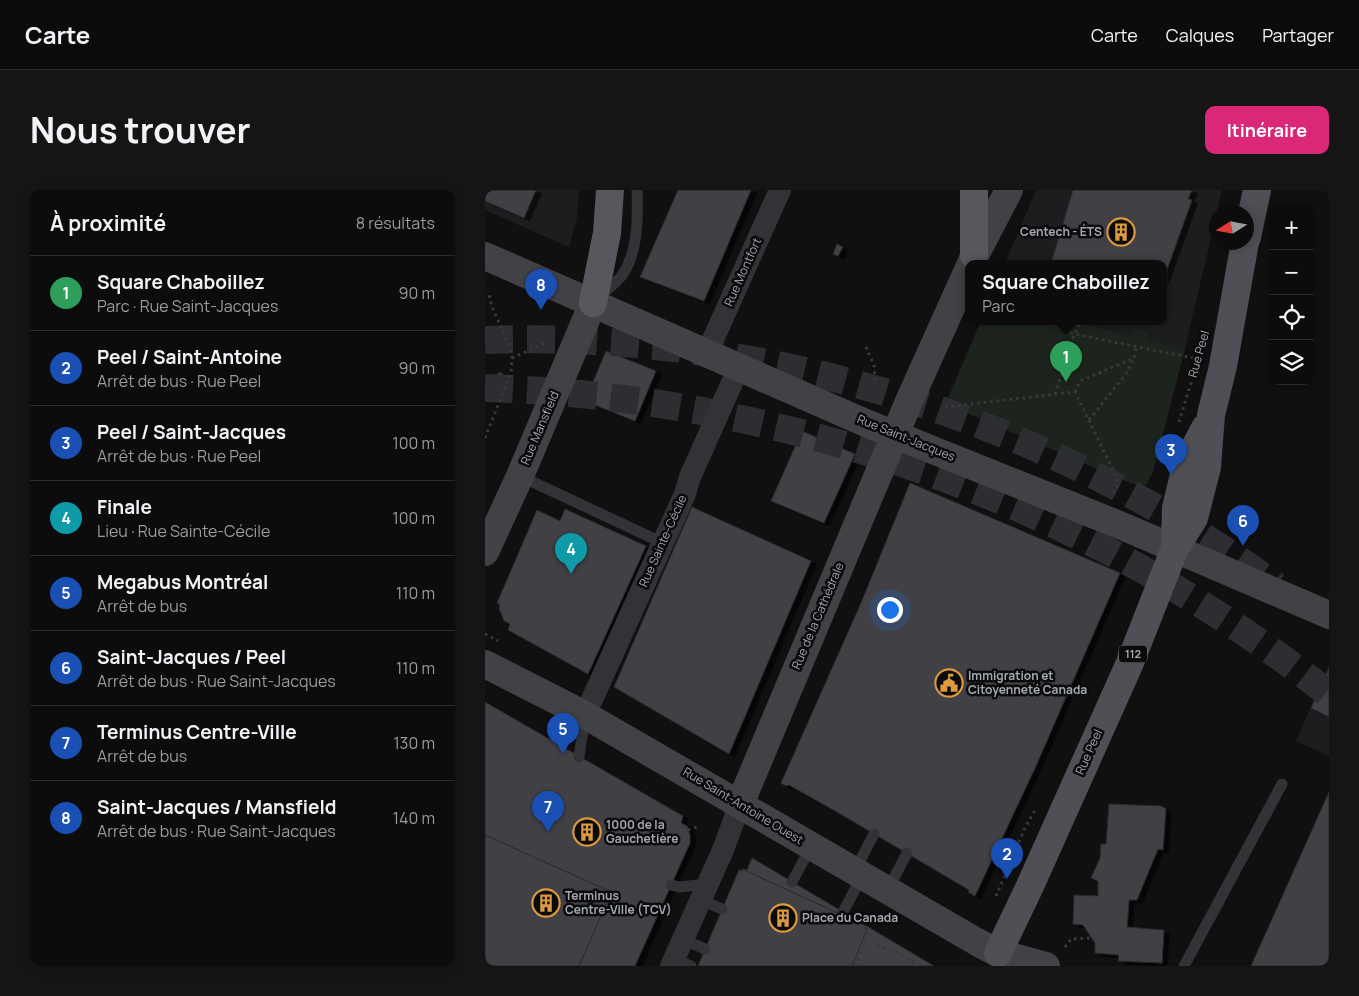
<!DOCTYPE html>
<html lang="fr">
<meta charset="utf-8">
<style>
:root{--surface:#0c0c0d;--page:#151516;--text:#f1f3f6;--muted:#9a9b9d;--line:#2c2c2e;--accent:#db2777}
body{margin:0;font-family:Manrope,sans-serif;background:var(--page);color:var(--text)}
.controls{position:absolute;right:15px;top:15px;display:grid;overflow:hidden;border-radius:10px;box-shadow:0 2px 12px #0003}
.controls button{width:45px;height:45px;display:grid;place-items:center;padding:0;border:0;border-bottom:1px solid var(--line);background:var(--surface);color:var(--text);font:25px sans-serif}
.compass{position:absolute;left:724px;top:15px;width:45px;height:45px;border-radius:50%;background:var(--surface);box-shadow:0 2px 12px #0003;rotate:259deg}
.you{position:absolute;left:404px;top:419px;width:18px;height:18px;margin:-12px;border:4px solid #fff;border-radius:50%;background:#1a73e8;box-shadow:0 0 0 8px #1a73e833}
.badge{display:grid;place-items:center;width:32px;height:32px;border-radius:50%;background:var(--accent);color:#fff;font-size:16px;font-weight:700}
.pin{position:absolute;translate:-50% -41px;filter:drop-shadow(0 1px 2px #0008)}
.pin::after{content:'';position:absolute;top:26px;width:18px;height:15px;background:inherit;clip-path:polygon(0 0,100% 0,50% 100%)}
.popup{position:absolute;left:480px;top:70px;width:202px;height:65px;box-sizing:border-box;display:grid;place-content:center;border-radius:10px;background:var(--surface);filter:drop-shadow(0 1px 4px #0005);font-size:16px;white-space:nowrap;color:var(--muted)}
.popup b{font-size:19px;color:var(--text)}
.popup::after{content:'';position:absolute;left:50%;top:100%;margin-left:-10px;border:10px solid transparent;border-top-color:var(--surface)}
.list{margin:0;padding:0;list-style:none}
h2{display:flex;justify-content:space-between;align-items:center;height:65px;margin:0;padding:0 20px;font-size:21px}
h2 small{font-size:16px;font-weight:400;color:var(--muted)}
.list li{display:grid;grid-template-columns:32px 1fr auto;gap:15px;align-items:center;box-sizing:border-box;height:75px;padding:0 20px;border-top:1px solid var(--line)}
.list b{display:block;font-size:19px;white-space:nowrap}
.list p{margin:0;font-size:16px;white-space:nowrap;color:var(--muted)}
.list em{font-size:16px;font-style:normal;color:var(--muted)}
.icon{flex:none;width:28px;height:28px;fill:none;stroke:currentColor;stroke-width:2;stroke-linecap:round;stroke-linejoin:round}
.map{position:relative;flex:none;width:844px;height:776px;overflow:hidden;border-radius:10px}
header{display:flex;align-items:center;gap:30px;box-sizing:border-box;height:70px;padding:0 25px;background:var(--surface);border-bottom:1px solid var(--line)}
header strong{font-size:24px}
nav{display:flex;gap:28px;margin-inline-start:auto;font-size:18px}
.intro{display:flex;align-items:center;justify-content:space-between;box-sizing:border-box;height:120px;padding:0 30px}
h1{margin:0;font-size:35px}
.button{padding:12px 22px;border-radius:10px;background:var(--accent);color:#fff;font-size:18px;font-weight:700}
main{display:flex;gap:30px;padding:0 30px}
aside{flex:1;background:var(--surface);border-radius:10px;box-shadow:0 2px 12px #0003}
.map>svg:first-child{display:block}
.built{fill:#1c1d1e}
.green{fill:#1d241d}
.building{fill:#3f4144;stroke:#2a2b2d;filter:url(#shadow)}
.lines{fill:none;stroke-linecap:round;stroke-linejoin:round}
.trunk-tunnel{stroke:#2d2e31;stroke-width:28;stroke-dasharray:28 14;stroke-linecap:butt}
.path{stroke:#383a3d;stroke-width:3;stroke-dasharray:2.5 4;stroke-linecap:butt}
.service{stroke:#323336;stroke-width:11}
.minor{stroke:#323336;stroke-width:22}
.secondary{stroke:#404246;stroke-width:28}
.primary{stroke:#4e5055;stroke-width:28}
.trunk{stroke:#56585e;stroke-width:28}
.labels{text-anchor:middle;stroke-width:5;stroke-linejoin:round;paint-order:stroke}
.shield{fill:#0b0b0c;stroke:#757980;stroke-width:1}
.shield-label{font-size:11px;font-weight:bold;fill:#a3a8b1}
.poi-label{font-size:12px;font-weight:bold;fill:#a3a8b1;stroke:#0b0b0c;text-anchor:start}
.street-label{font-size:12px;fill:#a3a8b1;stroke:#0b0b0c}
</style>
<header>
<strong>Carte</strong>
<nav><a>Carte</a><a>Calques</a><a>Partager</a></nav>
</header>
<div class="intro"><h1>Nous trouver</h1><a class="button">Itinéraire</a></div>
<main>
<aside>
<h2>À proximité<small>8 résultats</small></h2>
<ul class="list">
<li><span class="badge" style="background:#2e9e5b">1</span><div><b>Square Chaboillez</b><p>Parc · Rue Saint-Jacques</p></div><em>90 m</em></li>
<li><span class="badge" style="background:#1a4fb4">2</span><div><b>Peel / Saint-Antoine</b><p>Arrêt de bus · Rue Peel</p></div><em>90 m</em></li>
<li><span class="badge" style="background:#1a4fb4">3</span><div><b>Peel / Saint-Jacques</b><p>Arrêt de bus · Rue Peel</p></div><em>100 m</em></li>
<li><span class="badge" style="background:#0f9aa8">4</span><div><b>Finale</b><p>Lieu · Rue Sainte-Cécile</p></div><em>100 m</em></li>
<li><span class="badge" style="background:#1a4fb4">5</span><div><b>Megabus Montréal</b><p>Arrêt de bus</p></div><em>110 m</em></li>
<li><span class="badge" style="background:#1a4fb4">6</span><div><b>Saint-Jacques / Peel</b><p>Arrêt de bus · Rue Saint-Jacques</p></div><em>110 m</em></li>
<li><span class="badge" style="background:#1a4fb4">7</span><div><b>Terminus Centre-Ville</b><p>Arrêt de bus</p></div><em>130 m</em></li>
<li><span class="badge" style="background:#1a4fb4">8</span><div><b>Saint-Jacques / Mansfield</b><p>Arrêt de bus · Rue Saint-Jacques</p></div><em>140 m</em></li>
</ul>
</aside>
<div class="map">
<svg width="844" height="776" viewBox="0 0 844 776">
<defs>
<filter id="shadow"><feDropShadow dx="5.5" dy="3" stdDeviation="0" flood-color="#0009"/></filter>
</defs>
<rect width="100%" height="100%" fill="#101011"/>
<g class="built">
<path d="M0,0H94L92,27L84,57L0,20Z"/>
<path d="M551,0H737L700,159L660,150L664,141L649,138L645,146L589,131H678V73H520Z"/>
<path d="M844,475V566L811,551Z"/>
</g>
<path class="green" d="M496,131H589L645,146L649,138L664,141L661,150L700,159L668,282L661,295L657,297L640,291L466,216L463,211V208Z"/>
<g class="building">
<path d="M0,0H51L39,28L0,11Z"/>
<path d="M193,0H266L219,111L155,87Z"/>
<path d="M588,0H707L703,9L707,10L678,91V73H566Z"/>
<path d="M352,54L358,57L353,66L348,64Z"/>
<path d="M121,161L171,181L150,231L100,211Z"/>
<path d="M14,182L19,185L9,203L4,200Z"/>
<path d="M317,241L370,264L339,333L286,311Z"/>
<path d="M425,293L635,383L551,576L490,706L483,702L484,700L352,622L304,595L301,596L296,593L376,413Z"/>
<path d="M207,317L326,371L244,564L129,497Z"/>
<path d="M80,319L161,356L103,484L23,440L25,434L19,431L14,418L15,415L12,413L52,320L75,331Z"/>
<path d="M844,478V527L826,518Z"/>
<path d="M0,512L198,626L196,633L202,636L205,645V653L150,776H0Z"/>
<path d="M844,602V776H766Z"/>
<path d="M624,614L676,616L681,619L678,660L673,659L652,710H644L642,737L679,740L677,773L633,771L634,765L610,763V753L598,735L588,734L589,705L613,706V691L606,688L615,668L616,654H621Z"/>
<path d="M0,645L124,701L125,705L94,776H0Z"/>
<path d="M267,668L449,776H213L254,680L257,681V679L262,680Z"/>
<path d="M257,679L381,736L380,738L382,739L367,776H213L254,680L257,681Z"/>
</g>
<g class="lines">
<g class="trunk-tunnel">
<path d="M0,150C281,140 564,230 791,396"/>
<path d="M0,198C305,207 605,315 844,504"/>
</g>
<g class="path">
<path d="M562,131L589,144L713,169"/>
<path d="M381,157L389,175L390,190"/>
<path d="M27,168L62,152"/>
<path d="M590,202L595,191L649,168L652,156"/>
<path d="M570,204L589,144L597,131"/>
<path d="M460,217L590,202L631,286L633,293L627,307"/>
<path d="M604,230L641,184L649,168"/>
<path d="M694,232L709,183"/>
<path d="M0,248L26,182L27,168L25,157L7,117L3,101"/>
<path d="M0,444L13,451"/>
<path d="M203,640L212,637"/>
<path d="M511,706L540,638L551,618"/>
<path d="M580,757L586,749L607,748"/>
<path d="M370,776L381,751L411,762L436,776"/>
</g>
<g class="service">
<path d="M115,106C122,99 132,93 138,84C153,61 153,27 152,0"/>
<path d="M35,286L178,353"/>
<path d="M94,567L100,526"/>
<path d="M369,682L389,644"/>
<path d="M307,692L326,657"/>
<path d="M186,695L194,697L223,694"/>
<path d="M402,701L422,663"/>
<path d="M216,710L237,719"/>
<path d="M358,722L377,686"/>
<path d="M199,750L220,759"/>
<path d="M190,769L206,776"/>
<path d="M699,776L797,594"/>
</g>
<g class="minor">
<path d="M222,163L295,0"/>
<path d="M100,525L200,304L205,287L254,177"/>
<path d="M186,776L238,660L255,614"/>
</g>
<g class="secondary">
<path d="M0,66L383,234L637,336L844,425"/>
<path d="M486,73L524,0"/>
<path d="M0,362L35,286L108,113"/>
<path d="M0,474L100,525L492,752L513,763L561,776"/>
<path d="M255,614L425,209L484,78"/>
</g>
<g class="primary">
<path d="M762,47L772,0"/>
<path d="M690,358L691,318L702,272L720,238"/>
<path d="M513,763L545,696L644,475L690,358L709,328L722,277L726,225L738,176L760,52"/>
</g>
<g class="trunk">
<path d="M489,0V65"/>
<path d="M108,113L122,43L125,0"/>
</g>
</g>
<defs>
<g id="building-ring" transform="scale(1.4375)"><circle r="9.5" fill="#0b0b0c" stroke="#db9a3f" stroke-width="1.5"/><path d="M-4-6H4V6H1V3H-1V6H-4ZM-2.5-4.3h1.7v1.8h-1.7ZM.8-4.3h1.7v1.8H.8ZM-2.5-1h1.7V.8h-1.7ZM.8-1h1.7V.8H.8Z" fill="#db9a3f"/></g>
<g id="civic-ring" transform="scale(1.4375)"><circle r="9.5" fill="#0b0b0c" stroke="#db9a3f" stroke-width="1.5"/><path d="M-.6-6.5H3V-4.5H.6V-3L4-1V1h2V6H-6V1h2V-1L-.6-3ZM-1.2 2.5V6h2.4V2.5Z" fill="#db9a3f"/></g>
</defs>
<g fill-rule="evenodd">
<use href="#building-ring" x="636" y="42"/>
<use href="#civic-ring" x="464" y="493"/>
<use href="#building-ring" x="102" y="642"/>
<use href="#building-ring" x="61" y="713"/>
<use href="#building-ring" x="298" y="728"/>
</g>
<g class="labels">
<rect class="shield" x="634" y="455.5" width="28" height="17" rx="4"/>
<g class="shield-label">
<text x="648" y="468">112</text>
</g>
<g class="poi-label">
<text x="617" y="46" text-anchor="end">Centech - ÉTS</text>
<text x="483" y="490">Immigration et<tspan x="483" dy="14">Citoyenneté Canada</tspan></text>
<text x="121" y="639">1000 de la<tspan x="121" dy="14">Gauchetière</tspan></text>
<text x="80" y="710">Terminus<tspan x="80" dy="14">Centre-Ville (TCV)</tspan></text>
<text x="317" y="732">Place du Canada</text>
</g>
<g class="street-label">
<text transform="translate(258 82) rotate(-66)" y="4">Rue Montfort</text>
<text transform="translate(714 164) rotate(-74)" y="4">Rue Peel</text>
<text transform="translate(55 238) rotate(-67)" y="4">Rue Mansfield</text>
<text transform="translate(421 248) rotate(22)" y="4">Rue Saint-Jacques</text>
<text transform="translate(178 351) rotate(-66)" y="4">Rue Sainte-Cécile</text>
<text transform="translate(333 426) rotate(-67)" y="4">Rue de la Cathédrale</text>
<text transform="translate(604 562) rotate(-66)" y="4">Rue Peel</text>
<text transform="translate(258 616) rotate(31)" y="4">Rue Saint-Antoine Ouest</text>
</g>
</g>
</svg>
<div class="controls">
<button>+</button>
<button>−</button>
<button><svg class="icon" aria-label="locate" viewBox="0 0 24 24"><circle cx="12" cy="12" r="6"/><path d="M12 2v4M12 18v4M2 12h4M18 12h4"/></svg></button>
<button><svg class="icon" aria-label="layers" viewBox="0 0 24 24"><path d="M12 4l9 5-9 5-9-5zM3 14l9 5 9-5"/></svg></button>
</div>
<svg class="compass" viewBox="-18 -18 36 36"><path d="M0-13l5 13h-10z" fill="#e53935"/><path d="M0 13l5-13h-10z" fill="#9a9b9d"/></svg>
<div class="you"></div>
<div class="pin badge" style="left:581px;top:192px;background:#2e9e5b">1</div>
<div class="popup"><b>Square Chaboillez</b>Parc</div>
<div class="pin badge" style="left:522px;top:689px;background:#1a4fb4">2</div>
<div class="pin badge" style="left:686px;top:285px;background:#1a4fb4">3</div>
<div class="pin badge" style="left:86px;top:384px;background:#0f9aa8">4</div>
<div class="pin badge" style="left:78px;top:564px;background:#1a4fb4">5</div>
<div class="pin badge" style="left:758px;top:356px;background:#1a4fb4">6</div>
<div class="pin badge" style="left:63px;top:642px;background:#1a4fb4">7</div>
<div class="pin badge" style="left:56px;top:120px;background:#1a4fb4">8</div>
</div>
</main>
